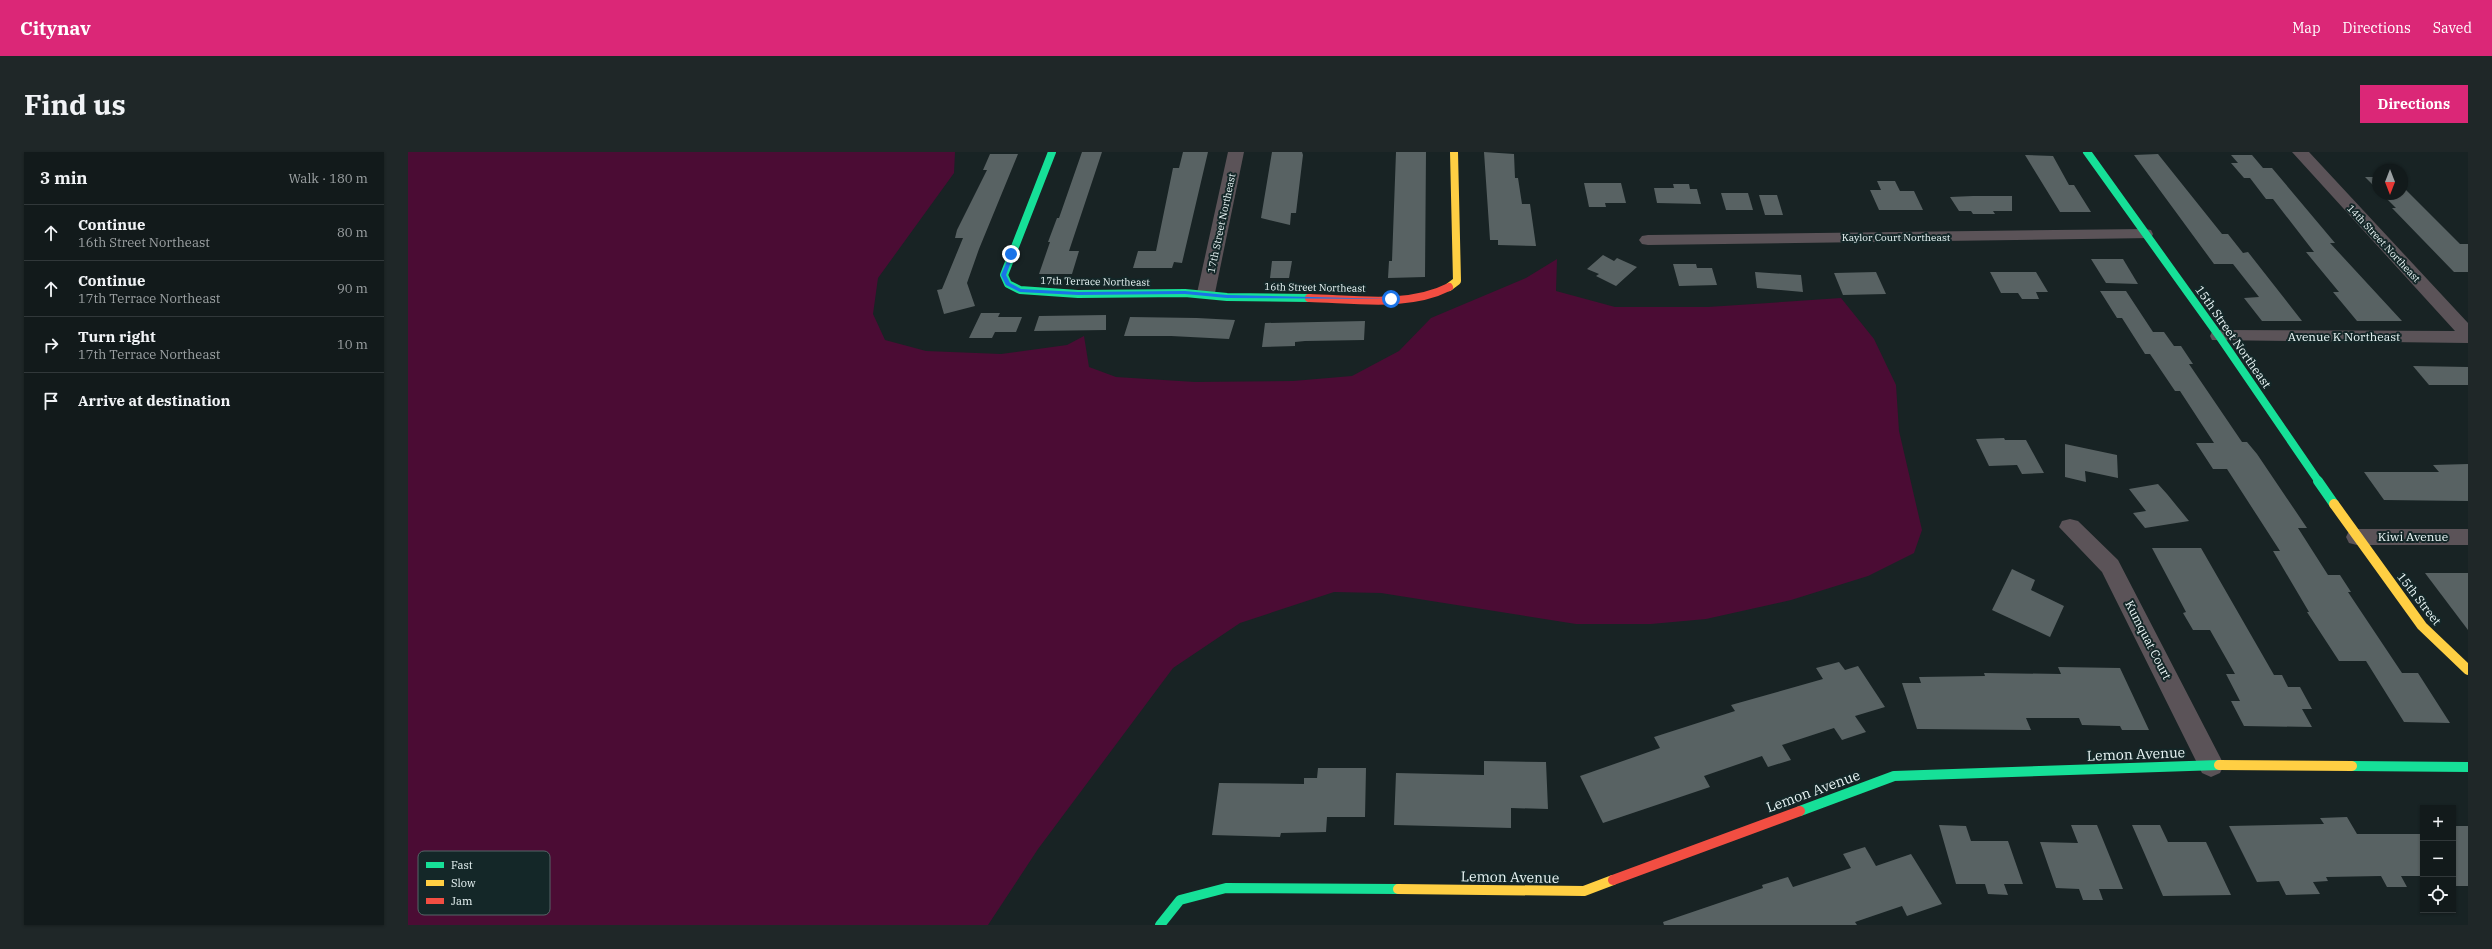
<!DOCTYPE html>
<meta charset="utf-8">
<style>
:root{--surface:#121a1b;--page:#1f2728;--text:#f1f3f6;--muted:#9ca1a3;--line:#31383a;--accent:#db2777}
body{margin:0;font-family:"IBM Plex Serif",serif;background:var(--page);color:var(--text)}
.controls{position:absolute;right:12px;bottom:12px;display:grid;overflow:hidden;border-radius:0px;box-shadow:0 1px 3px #0004}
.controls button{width:36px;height:36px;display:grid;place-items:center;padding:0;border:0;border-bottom:1px solid var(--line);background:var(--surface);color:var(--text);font:20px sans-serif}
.compass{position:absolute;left:1964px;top:12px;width:36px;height:36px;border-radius:50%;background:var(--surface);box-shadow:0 1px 3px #0004;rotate:180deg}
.stop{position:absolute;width:12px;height:12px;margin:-9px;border:3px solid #1a73e8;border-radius:50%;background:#fff}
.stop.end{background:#1a73e8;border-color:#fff;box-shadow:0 1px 4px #0008}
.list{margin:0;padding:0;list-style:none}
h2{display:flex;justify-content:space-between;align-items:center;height:52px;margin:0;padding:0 16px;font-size:17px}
h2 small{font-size:13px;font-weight:400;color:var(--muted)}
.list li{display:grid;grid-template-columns:26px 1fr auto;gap:12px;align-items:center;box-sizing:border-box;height:56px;padding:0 16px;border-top:1px solid var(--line)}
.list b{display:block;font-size:15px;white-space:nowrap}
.list p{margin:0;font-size:13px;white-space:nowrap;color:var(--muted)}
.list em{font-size:13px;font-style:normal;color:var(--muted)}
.icon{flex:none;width:22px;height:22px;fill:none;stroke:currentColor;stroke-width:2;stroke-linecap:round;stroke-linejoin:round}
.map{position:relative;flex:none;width:2060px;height:773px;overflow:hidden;border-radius:0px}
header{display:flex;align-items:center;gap:24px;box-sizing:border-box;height:56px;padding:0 20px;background:var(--accent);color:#fff}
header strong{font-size:19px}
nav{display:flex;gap:22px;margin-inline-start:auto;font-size:14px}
.intro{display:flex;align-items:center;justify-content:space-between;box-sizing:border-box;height:96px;padding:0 24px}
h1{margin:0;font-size:28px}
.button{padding:10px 18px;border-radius:0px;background:var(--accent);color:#fff;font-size:14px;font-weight:700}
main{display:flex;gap:24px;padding:0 24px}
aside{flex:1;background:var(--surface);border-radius:0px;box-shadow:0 1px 3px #0004}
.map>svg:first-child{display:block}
.green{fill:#4b0c34}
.building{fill:#586263}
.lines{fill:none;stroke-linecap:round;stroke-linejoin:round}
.street{fill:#5b5358;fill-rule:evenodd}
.fast-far1{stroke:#16e098;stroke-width:8}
.fast{stroke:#16e098;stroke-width:10}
.slow-far1{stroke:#ffcf43;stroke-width:8}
.slow{stroke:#ffcf43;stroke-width:10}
.jam-far1{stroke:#f24e42;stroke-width:8}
.jam{stroke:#f24e42;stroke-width:10}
.route{fill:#1a73e8}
.labels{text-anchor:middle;stroke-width:4;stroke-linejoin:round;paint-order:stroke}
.far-street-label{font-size:10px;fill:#ebf7f7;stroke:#142728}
.street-label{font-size:12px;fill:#ebf7f7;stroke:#142728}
.near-street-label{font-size:14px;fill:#ebf7f7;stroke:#142728}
.key{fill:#142728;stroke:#546566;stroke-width:1}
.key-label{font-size:11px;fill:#ebf7f7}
</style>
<header>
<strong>Citynav</strong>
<nav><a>Map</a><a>Directions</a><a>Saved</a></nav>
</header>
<div class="intro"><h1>Find us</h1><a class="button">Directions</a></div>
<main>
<aside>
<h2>3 min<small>Walk · 180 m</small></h2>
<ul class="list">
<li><svg class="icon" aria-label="ahead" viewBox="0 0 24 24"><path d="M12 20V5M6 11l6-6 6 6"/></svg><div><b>Continue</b><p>16th Street Northeast</p></div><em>80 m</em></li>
<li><svg class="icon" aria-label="ahead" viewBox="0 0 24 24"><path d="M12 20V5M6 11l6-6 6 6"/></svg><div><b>Continue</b><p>17th Terrace Northeast</p></div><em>90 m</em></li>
<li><svg class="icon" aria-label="right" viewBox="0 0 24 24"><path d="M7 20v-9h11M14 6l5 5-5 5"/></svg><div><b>Turn right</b><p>17th Terrace Northeast</p></div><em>10 m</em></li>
<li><svg class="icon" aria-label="arrive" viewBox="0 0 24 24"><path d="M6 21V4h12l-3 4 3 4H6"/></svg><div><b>Arrive at destination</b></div></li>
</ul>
</aside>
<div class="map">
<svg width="2060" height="773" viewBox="0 0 2060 773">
<rect width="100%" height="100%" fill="#182324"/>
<path class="green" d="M0,0H547L546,21L470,126L465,162L477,188L518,199L593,202L659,193L676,184L681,215L708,225L787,230L885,229L944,224L991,199L1023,166L1118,126L1149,107L1148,139L1207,155H1300L1433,146L1466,187L1488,233L1491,279L1514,378L1506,401L1460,424L1383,448L1298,467L1243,472H1168L973,441L926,440L832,471L765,516L630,697L580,773H0Z"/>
<g class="building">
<path d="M674,0H694L661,99H671L664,122H631L642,90H640L649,66H651Z"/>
<path d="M775,0H800L774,111L766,110L764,116H725L730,99H748L765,16H771Z"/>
<path d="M864,0H894L895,3L888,61H883L882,73L853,66Z"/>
<path d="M988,0H1018L1017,125L980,126L981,109H984Z"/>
<path d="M1076,0L1106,2L1107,26H1110L1114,52H1122L1128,94L1090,93V88H1082Z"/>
<path d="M582,2H610L571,97L559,131L567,154L536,162L529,138L534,137L555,86H547L549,78L579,18H575Z"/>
<path d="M1750,2L1814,82H1820L1835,101L1840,100L1894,169H1854L1836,146L1851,145L1825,112H1806L1726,3Z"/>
<path d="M1617,3L1645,4L1661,33H1666L1683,60H1652Z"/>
<path d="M1823,3H1844L1855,16H1864L1927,91H1922L1994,169H1949L1925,140H1931L1898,100H1906L1865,47H1858L1842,26H1836L1823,11H1830Z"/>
<path d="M1957,25H1970V38Z"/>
<path d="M1469,29H1487L1492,39H1506L1515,58H1471L1462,38H1473Z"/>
<path d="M1176,31H1213L1218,51H1197L1198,55H1181Z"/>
<path d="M1265,32H1281L1282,37H1289L1293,52L1249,51L1246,36H1266Z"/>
<path d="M1994,34L2052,92H2060V120H2046L1984,56H1988L1974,42H1994Z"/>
<path d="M1313,41H1340L1345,58H1318Z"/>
<path d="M1351,43H1369L1375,63H1357Z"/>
<path d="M1565,44H1604V59H1585L1587,62H1565L1563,59H1551L1542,45Z"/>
<path d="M1195,103L1206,109L1209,106L1229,115L1208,134L1188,124L1191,122L1179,117Z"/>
<path d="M1683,107H1715L1730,132L1698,131Z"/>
<path d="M864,109H884L881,126H862Z"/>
<path d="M1265,112H1288L1289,116H1304L1309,133L1271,134Z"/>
<path d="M1347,120L1393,123L1395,140L1349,136Z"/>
<path d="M1468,120L1478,142L1435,143L1426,121Z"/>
<path d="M1582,120H1628L1640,140H1628L1631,147H1614L1610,141H1593Z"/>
<path d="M1692,139H1718L1745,180H1756L1766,194H1773L1785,212H1781L1834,290H1839L1849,302L1899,376H1890L1920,423H1932L1943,440H1940L1994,521H2010L2042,571L1996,570L1958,509H1931L1899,460H1901L1865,399H1872L1819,317H1805L1788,291H1806L1772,239H1767L1742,202H1737L1714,166H1709Z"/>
<path d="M573,161H592L590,165H614L608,180H587L584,186H561Z"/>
<path d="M698,163V178L626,179L631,164Z"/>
<path d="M722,165L789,166L827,168L821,187L763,184H716Z"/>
<path d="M957,169L956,188L897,189L887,190V194L854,195L857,171Z"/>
<path d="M2005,214L2060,215V233H2021Z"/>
<path d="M1596,286L1597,288H1618L1636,321L1614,322L1609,313L1581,314L1568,287Z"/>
<path d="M1657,292L1709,303L1710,326L1677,319L1678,330L1657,325Z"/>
<path d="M2060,312V349L1976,348L1956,320H2031L2025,313Z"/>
<path d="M1750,332L1759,342L1781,369L1737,376L1725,361L1738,359L1721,337Z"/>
<path d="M1744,396H1793L1866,523H1874L1880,535H1892L1904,557H1894L1904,575L1836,574L1823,549H1832L1818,522H1827L1802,478H1785L1775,461L1778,460Z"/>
<path d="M1604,417L1627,428L1623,438L1656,454L1642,485L1584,458Z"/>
<path d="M2017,421H2060V478Z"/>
<path d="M1431,510L1437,518L1450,514L1477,555L1447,564L1458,580L1434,588L1426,576L1374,593L1383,608L1360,615L1354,604L1296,624L1302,635L1195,671L1172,624L1252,596L1246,585L1327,559L1323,553L1415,527L1408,516Z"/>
<path d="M1650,515L1712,516L1741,578H1714L1712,574L1674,573L1671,566H1618L1623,578L1509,577L1494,531H1513L1511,525L1577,524L1576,521L1653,522Z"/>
<path d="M1076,609L1138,610L1140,657L1103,656V676L986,673L988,621L1076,623Z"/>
<path d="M910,616H958L957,665H919L918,680L873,681L872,685L804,683L811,631L896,632V626H909Z"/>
<path d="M1939,665L1949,682H2015V724H1993L1999,735H1979L1973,724L1918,725L1920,729L1905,730L1912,742L1878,743L1871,729L1849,730L1821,674L1916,672L1912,666Z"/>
<path d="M1531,673L1558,674L1563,689H1600L1615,732H1596L1600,743L1580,742L1577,732H1548Z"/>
<path d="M1663,673H1689L1715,737H1691L1695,748H1675L1671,737L1648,736L1632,690L1670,691Z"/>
<path d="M1724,673H1752L1760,690H1798L1823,743L1755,744Z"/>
<rect x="2045" y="674" width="15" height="60"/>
<path d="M1457,695L1468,714L1503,702L1534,752L1499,764L1494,754L1447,770L1449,773H1256L1255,770L1355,736L1354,733L1380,725L1385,735L1443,716L1435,702Z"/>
</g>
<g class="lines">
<g class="street">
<path d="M820,0H836L807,141L804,145H792L789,141Z"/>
<path d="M1884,0H1901L2060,171V191L1804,188L1802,184L1804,180L1811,178L2047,179Z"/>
<path d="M1737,77L1743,78L1745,82L1743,86L1240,93L1234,92L1231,88L1234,84L1240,83Z"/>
<path d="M1662,367L1670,369L1710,408L1812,605L1816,613L1812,621L1803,625L1794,621L1694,420L1651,375L1654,369Z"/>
<path d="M1949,377H2060V393H1949L1941,391L1938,385L1941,379Z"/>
</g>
<g class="fast-far1">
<path d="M644,0L596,123L600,132L612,138L670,142L777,141L819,145L901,146"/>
<path d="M1679,0L1811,184L1911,330"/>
</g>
<g class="fast">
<path d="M1910,329L1926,352"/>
<path d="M1944,614L2060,615"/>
<path d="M1392,659L1486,624L1811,613"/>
<path d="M752,773L772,748L818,736L990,737"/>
</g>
<path class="slow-far1" d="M1041,135L1049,129L1046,0"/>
<g class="slow">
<path d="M1926,352L2014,474L2060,518"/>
<path d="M1811,613L1944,614"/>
<path d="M990,737L1176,739L1205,728"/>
</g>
<path class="jam-far1" d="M901,146C945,147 1000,156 1041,135"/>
<path class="jam" d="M1205,728L1392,659"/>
</g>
<path class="route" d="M603,100L606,102L598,123L602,131L613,137L670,140L777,139L819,143L985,147L819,146L777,142L670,143L612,140L598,133L593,123Z"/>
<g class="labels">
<g class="far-street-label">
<text transform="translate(813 71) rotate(-78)" y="4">17th Street Northeast</text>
<text x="1488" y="89">Kaylor Court Northeast</text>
<text transform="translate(1976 91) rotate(47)" y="4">14th Street Northeast</text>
<text transform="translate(687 129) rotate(1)" y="4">17th Terrace Northeast</text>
<text transform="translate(907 135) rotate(1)" y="4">16th Street Northeast</text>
</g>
<g class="street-label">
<text transform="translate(1825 185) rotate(55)" y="4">15th Street Northeast</text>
<text x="1936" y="189">Avenue K Northeast</text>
<text x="2005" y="389">Kiwi Avenue</text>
<text transform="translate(2011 447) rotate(52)" y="4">15th Street</text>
<text transform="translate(1740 488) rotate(63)" y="4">Kumquat Court</text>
</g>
<g class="near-street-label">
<text transform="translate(1728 602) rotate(-2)" y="5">Lemon Avenue</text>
<text transform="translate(1405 639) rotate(-20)" y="5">Lemon Avenue</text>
<text transform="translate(1102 725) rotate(1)" y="5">Lemon Avenue</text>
</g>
</g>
<rect x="10" y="699" width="132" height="64" rx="6" class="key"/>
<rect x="18" y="710" width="18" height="6" fill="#16e098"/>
<rect x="18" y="728" width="18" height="6" fill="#ffcf43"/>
<rect x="18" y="746" width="18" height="6" fill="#f24e42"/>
<g class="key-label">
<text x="43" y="717">Fast</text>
<text x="43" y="735">Slow</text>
<text x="43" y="753">Jam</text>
</g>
</svg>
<div class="controls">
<button>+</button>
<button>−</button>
<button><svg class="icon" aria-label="locate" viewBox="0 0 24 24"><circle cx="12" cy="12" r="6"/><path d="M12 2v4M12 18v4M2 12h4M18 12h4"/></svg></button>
</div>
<svg class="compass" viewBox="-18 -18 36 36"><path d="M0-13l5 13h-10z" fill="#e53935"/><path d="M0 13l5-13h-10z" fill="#9ca1a3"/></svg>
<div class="stop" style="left:983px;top:147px"></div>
<div class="stop end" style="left:603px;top:102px"></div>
</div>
</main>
